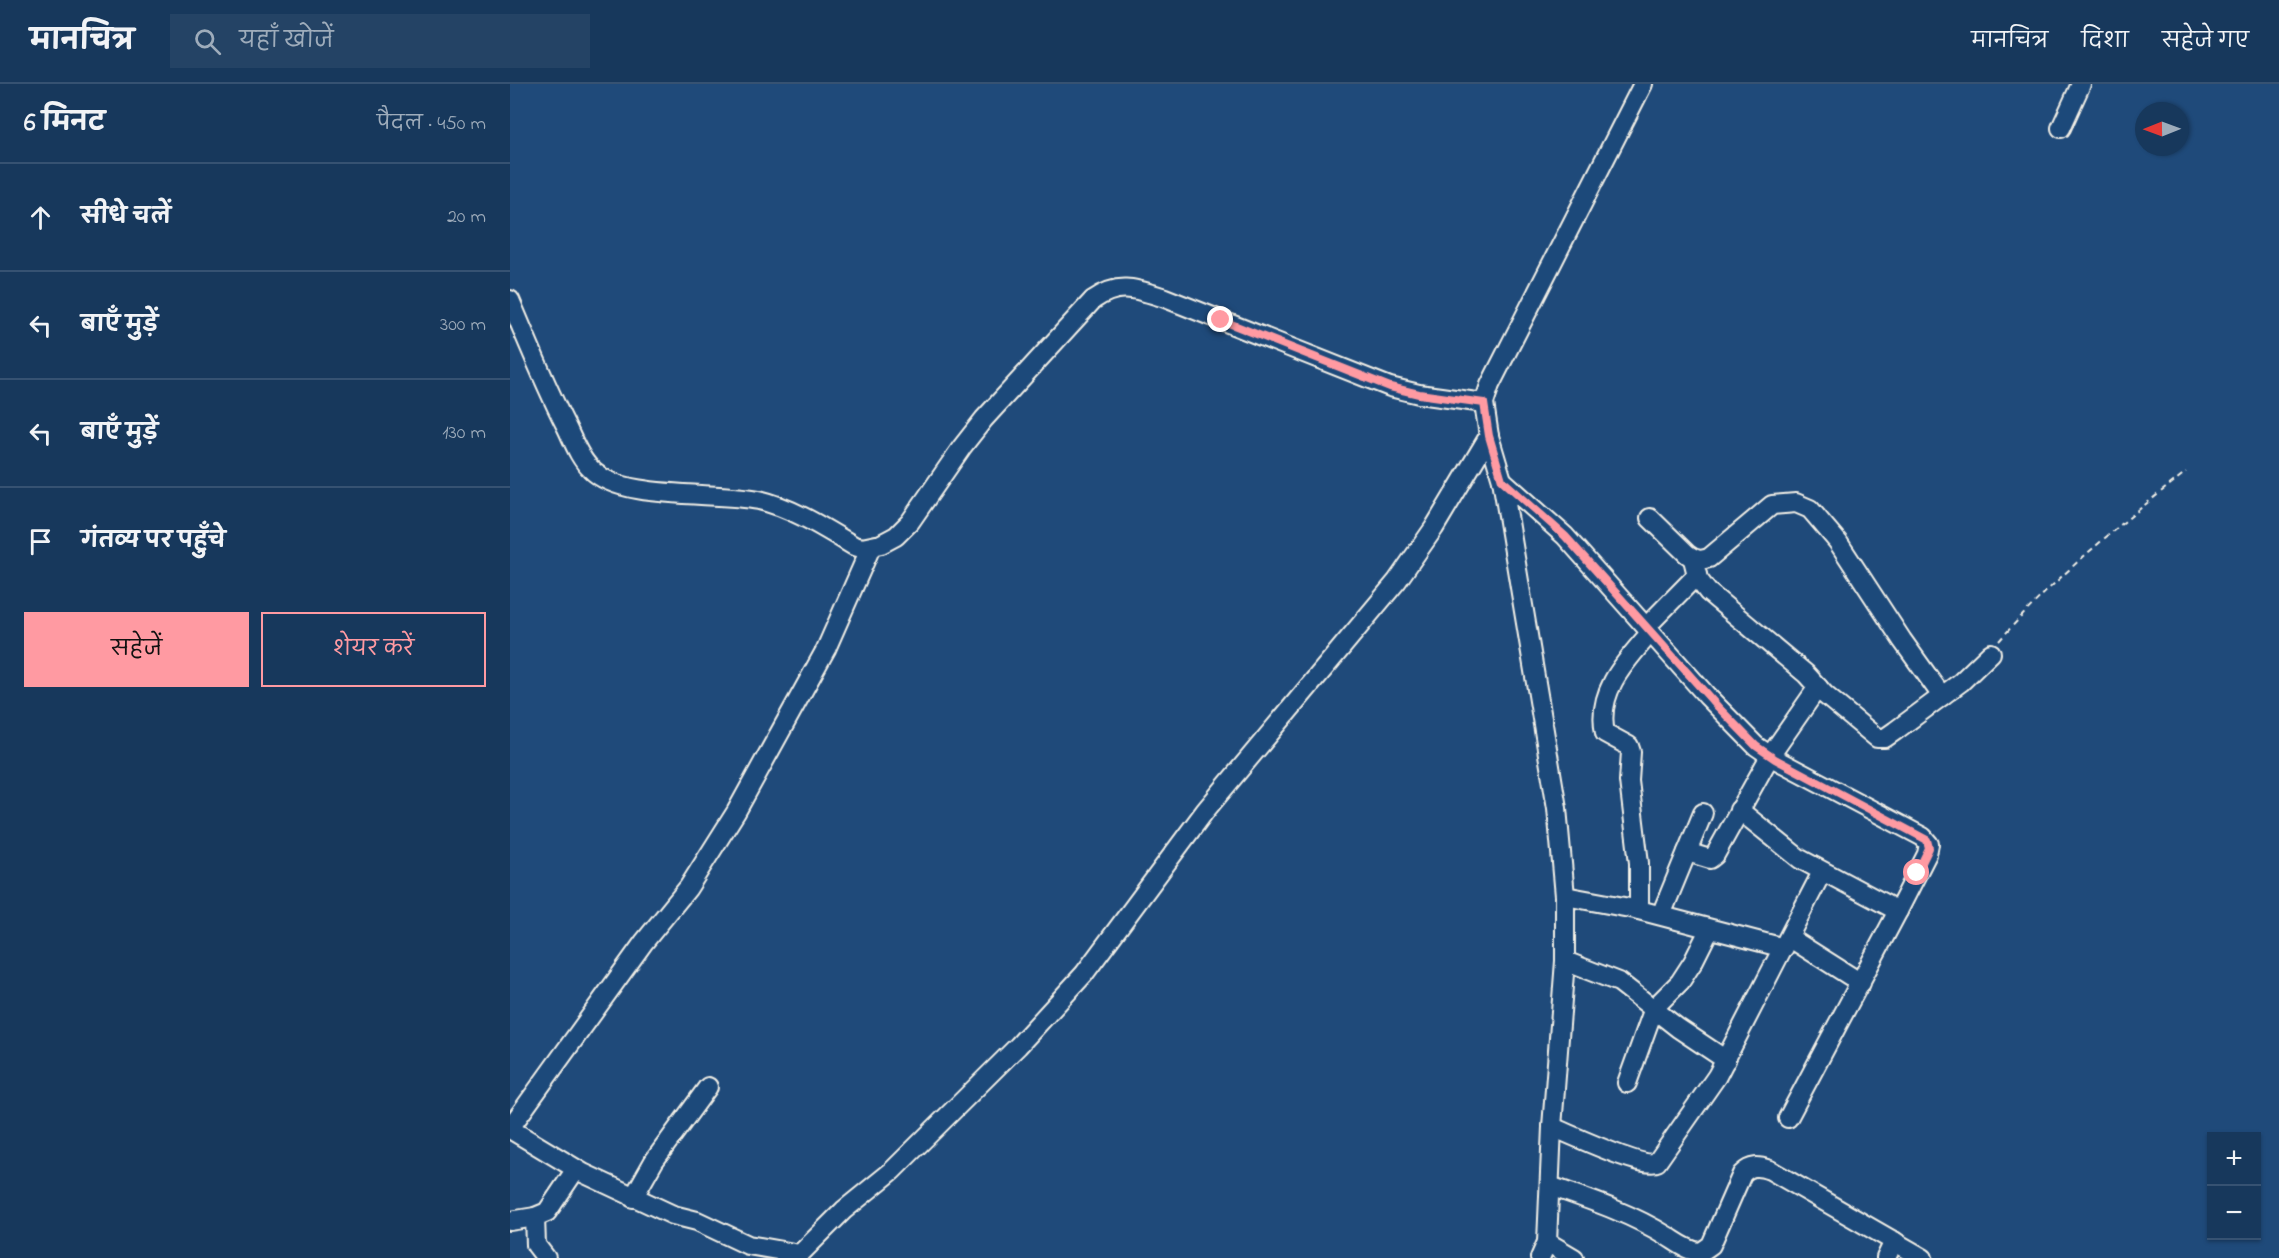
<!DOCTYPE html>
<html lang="hi">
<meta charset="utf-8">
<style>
:root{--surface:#17385c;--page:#244365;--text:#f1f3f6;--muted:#9eacbb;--line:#365272;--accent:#ff9aa2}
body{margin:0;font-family:"Indie Flower","Playpen Sans Deva",sans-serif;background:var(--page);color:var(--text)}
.controls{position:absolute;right:18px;bottom:18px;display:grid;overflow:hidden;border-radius:0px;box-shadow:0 2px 4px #0004}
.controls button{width:54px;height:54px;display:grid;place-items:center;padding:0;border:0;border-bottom:2px solid var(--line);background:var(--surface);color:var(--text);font:30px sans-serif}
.compass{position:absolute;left:1625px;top:18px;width:54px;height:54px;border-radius:50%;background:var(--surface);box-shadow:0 2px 4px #0004;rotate:269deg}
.stop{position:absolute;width:18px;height:18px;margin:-14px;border:4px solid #ff9aa2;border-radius:50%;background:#fff}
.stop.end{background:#ff9aa2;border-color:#fff;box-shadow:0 2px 6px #0008}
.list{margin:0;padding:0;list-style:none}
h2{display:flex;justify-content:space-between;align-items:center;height:78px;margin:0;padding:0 24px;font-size:26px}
h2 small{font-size:20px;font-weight:400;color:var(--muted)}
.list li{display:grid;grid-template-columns:39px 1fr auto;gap:18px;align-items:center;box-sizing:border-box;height:108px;padding:0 24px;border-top:2px solid var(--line)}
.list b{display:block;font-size:22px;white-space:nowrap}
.list em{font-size:20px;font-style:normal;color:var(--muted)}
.actions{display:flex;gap:12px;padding:18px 24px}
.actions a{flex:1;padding:14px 0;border:2px solid var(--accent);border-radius:0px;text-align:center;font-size:21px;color:var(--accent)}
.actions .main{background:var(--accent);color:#111}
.icon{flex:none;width:33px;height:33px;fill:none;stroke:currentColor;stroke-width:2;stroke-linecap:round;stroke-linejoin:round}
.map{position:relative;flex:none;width:1769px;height:1174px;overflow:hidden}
header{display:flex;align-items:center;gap:36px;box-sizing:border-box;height:84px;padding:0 30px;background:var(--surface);border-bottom:2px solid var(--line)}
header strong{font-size:28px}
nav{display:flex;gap:33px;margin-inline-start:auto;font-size:21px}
.search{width:420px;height:54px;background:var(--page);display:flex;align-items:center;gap:15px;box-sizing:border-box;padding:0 21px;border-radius:0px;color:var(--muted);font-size:22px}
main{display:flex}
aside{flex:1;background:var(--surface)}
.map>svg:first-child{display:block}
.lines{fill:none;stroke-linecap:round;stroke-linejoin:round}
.minor-casing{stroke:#f4f1e8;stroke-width:22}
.path{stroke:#f4f1e8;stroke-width:2;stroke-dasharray:6 4.5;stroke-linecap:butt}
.minor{stroke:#1f4a7a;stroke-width:18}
.route{stroke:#ff9aa2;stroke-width:8}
</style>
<header>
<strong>मानचित्र</strong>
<div class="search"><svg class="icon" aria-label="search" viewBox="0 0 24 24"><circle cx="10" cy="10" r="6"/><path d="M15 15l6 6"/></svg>यहाँ खोजें</div>
<nav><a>मानचित्र</a><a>दिशा</a><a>सहेजे गए</a></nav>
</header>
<main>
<aside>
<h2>6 मिनट<small>पैदल · 450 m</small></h2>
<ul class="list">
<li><svg class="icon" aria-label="ahead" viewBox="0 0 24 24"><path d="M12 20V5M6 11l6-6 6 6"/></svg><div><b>सीधे चलें</b></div><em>20 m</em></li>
<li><svg class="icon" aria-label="left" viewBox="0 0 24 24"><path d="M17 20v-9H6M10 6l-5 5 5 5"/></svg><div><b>बाएँ मुड़ें</b></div><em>300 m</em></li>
<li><svg class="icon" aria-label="left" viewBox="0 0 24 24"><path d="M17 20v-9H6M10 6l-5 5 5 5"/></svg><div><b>बाएँ मुड़ें</b></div><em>130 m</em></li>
<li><svg class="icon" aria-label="arrive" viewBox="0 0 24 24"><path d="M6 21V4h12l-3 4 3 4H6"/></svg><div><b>गंतव्य पर पहुँचे</b></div></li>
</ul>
<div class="actions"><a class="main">सहेजें</a><a>शेयर करें</a></div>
</aside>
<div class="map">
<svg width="1769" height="1174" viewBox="0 0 1769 1174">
<rect width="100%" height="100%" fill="#1f4a7a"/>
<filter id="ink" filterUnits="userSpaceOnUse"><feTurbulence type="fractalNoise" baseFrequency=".0167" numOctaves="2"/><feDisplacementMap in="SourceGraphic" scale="12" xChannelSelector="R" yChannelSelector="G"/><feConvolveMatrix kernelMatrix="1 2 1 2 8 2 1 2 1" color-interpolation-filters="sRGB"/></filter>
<g filter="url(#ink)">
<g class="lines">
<g class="minor-casing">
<g id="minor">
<path d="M1551,44L1571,0"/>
<path d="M0,216C18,258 35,301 56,342C63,356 69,374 81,385C111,417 205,407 249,416C283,424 314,444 344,462L352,464L371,460L386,452L400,438L452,363L474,335L583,216C609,197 627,205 655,214L880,303L909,310L974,319"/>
<path d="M992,396L1055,452L1197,612L1246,662L1265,675L1413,753L1419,760L1417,770L1388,827L1278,1034"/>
<path d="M1140,434L1177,470C1185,476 1190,477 1199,474L1262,421L1286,419L1300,425L1328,458L1392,556L1432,612"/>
<path d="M1183,475L1188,495L1198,508L1296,590L1315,611L1367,654H1375L1385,647L1451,598L1481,569"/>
<path d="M1136,543L1187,491"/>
<path d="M1229,726L1290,775L1388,827"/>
<path d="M1177,768L1200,775L1205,771L1260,672L1308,603"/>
<path d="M1055,812L1125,825L1274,864"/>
<path d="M1129,826V779L1119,697L1121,668L1119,662L1095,649C1086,607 1116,577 1141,548"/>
<path d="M1151,831L1193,729"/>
<path d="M1280,854L1351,899"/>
<path d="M1055,877L1109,898L1168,944L1216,976"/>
<path d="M1117,999L1144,924L1170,898L1183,878L1199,846"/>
<path d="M1042,1043C1060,1050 1133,1085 1147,1078L1207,992L1312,788"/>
<path d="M0,1044L134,858L178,804L226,728L316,565L361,463"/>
<path d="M0,1045L73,1089L163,1131L187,1137L238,1161L290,1170L334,1126L382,1087L508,962L574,890L695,727L887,497L924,444L979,352"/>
<path d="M1040,1102C1080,1116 1120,1129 1157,1152C1167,1158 1179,1168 1191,1168L1201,1161L1232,1090C1241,1081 1248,1082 1260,1086L1413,1174"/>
<path d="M123,1114L144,1077L198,1003"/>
<path d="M25,1133L26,1161L36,1174"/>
<path d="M0,1137L25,1133L37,1128L66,1085"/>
<path d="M1037,1158L1064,1174"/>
<path d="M1030,1174L1037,1158L1042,1043L1055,877V812L1047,724L992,396L979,352L974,319L980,301L1133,0"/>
<path d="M1376,1174L1384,1157"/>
</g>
</g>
<path class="path" d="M1489,557C1544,494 1610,440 1676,388"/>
<use href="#minor" class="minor"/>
</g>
</g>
<g class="lines" filter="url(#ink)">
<path class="route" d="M711,236L880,303L909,310L974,319L979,352L992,396L1055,452L1208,623L1246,662L1265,675L1417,756L1419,764L1407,789"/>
</g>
</svg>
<div class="controls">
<button>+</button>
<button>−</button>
</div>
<svg class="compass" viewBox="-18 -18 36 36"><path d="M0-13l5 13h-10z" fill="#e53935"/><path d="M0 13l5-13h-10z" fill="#9eacbb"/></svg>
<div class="stop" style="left:1407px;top:789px"></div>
<div class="stop end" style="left:711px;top:236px"></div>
</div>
</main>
